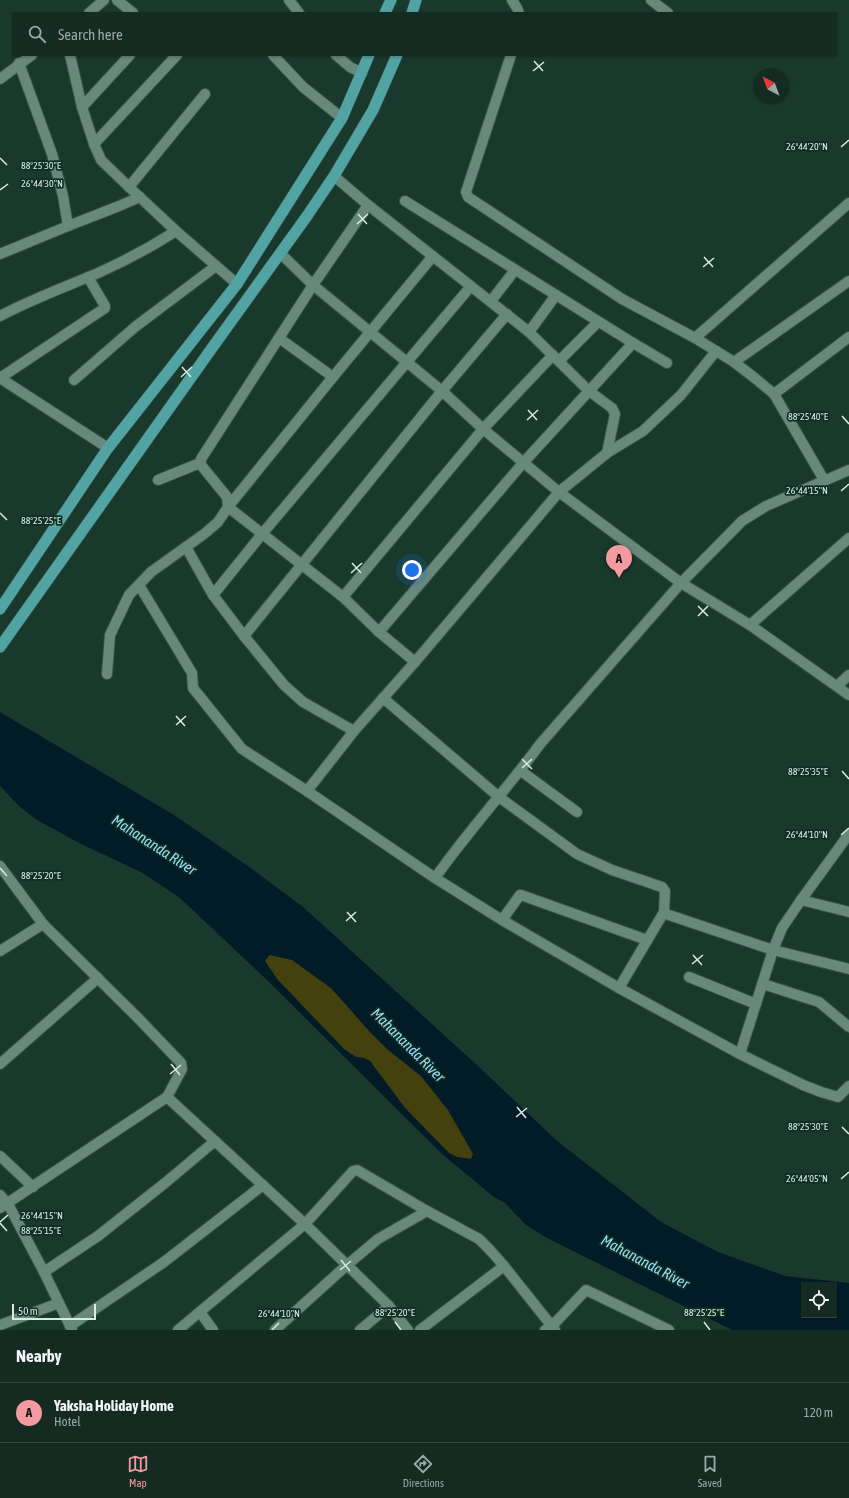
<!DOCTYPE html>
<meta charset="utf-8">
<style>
:root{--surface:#142b22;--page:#1d332a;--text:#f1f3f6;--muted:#9da7a5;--line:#334740;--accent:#f49aa1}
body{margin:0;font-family:"Asap Condensed",sans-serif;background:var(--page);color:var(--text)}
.controls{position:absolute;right:12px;bottom:12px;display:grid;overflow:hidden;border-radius:0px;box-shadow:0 1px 3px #0004}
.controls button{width:36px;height:36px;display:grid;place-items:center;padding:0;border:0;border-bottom:1px solid var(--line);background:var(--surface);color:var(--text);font:20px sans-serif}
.compass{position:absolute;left:753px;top:68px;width:36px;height:36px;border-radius:50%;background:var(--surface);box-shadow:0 1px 3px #0004;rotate:319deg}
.scale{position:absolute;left:12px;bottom:10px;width:84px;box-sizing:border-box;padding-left:4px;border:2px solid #d9eae2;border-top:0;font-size:11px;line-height:14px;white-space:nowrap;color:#d9eae2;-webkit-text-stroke:3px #0f2f24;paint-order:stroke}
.you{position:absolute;left:412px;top:570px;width:14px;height:14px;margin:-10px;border:3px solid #fff;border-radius:50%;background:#1a73e8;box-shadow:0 0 0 6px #1a73e833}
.badge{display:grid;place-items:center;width:26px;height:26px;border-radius:50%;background:var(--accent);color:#111;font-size:13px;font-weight:700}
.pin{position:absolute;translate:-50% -33px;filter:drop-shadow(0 1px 2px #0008)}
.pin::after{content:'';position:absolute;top:21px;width:14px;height:12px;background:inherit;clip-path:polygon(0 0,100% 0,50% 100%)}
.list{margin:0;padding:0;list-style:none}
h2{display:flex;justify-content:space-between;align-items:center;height:52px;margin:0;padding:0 16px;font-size:17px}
h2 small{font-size:13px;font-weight:400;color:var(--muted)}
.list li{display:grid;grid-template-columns:26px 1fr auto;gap:12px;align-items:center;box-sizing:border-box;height:60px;padding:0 16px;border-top:1px solid var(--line)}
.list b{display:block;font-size:15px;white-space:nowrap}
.list p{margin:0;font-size:13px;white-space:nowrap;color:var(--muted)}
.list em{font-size:13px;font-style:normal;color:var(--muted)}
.icon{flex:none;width:22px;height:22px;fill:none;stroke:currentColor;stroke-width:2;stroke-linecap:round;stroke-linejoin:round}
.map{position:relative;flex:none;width:849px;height:1330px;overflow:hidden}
.search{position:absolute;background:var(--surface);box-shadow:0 1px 3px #0004;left:12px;right:12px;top:12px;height:44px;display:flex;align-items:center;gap:10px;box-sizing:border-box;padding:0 14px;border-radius:0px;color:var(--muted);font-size:15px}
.sheet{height:112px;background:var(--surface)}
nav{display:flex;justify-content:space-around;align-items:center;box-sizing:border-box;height:56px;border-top:1px solid var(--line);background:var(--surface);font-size:11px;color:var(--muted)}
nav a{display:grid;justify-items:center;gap:2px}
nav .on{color:var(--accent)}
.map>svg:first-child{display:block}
.green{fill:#44410e}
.water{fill:#021c27;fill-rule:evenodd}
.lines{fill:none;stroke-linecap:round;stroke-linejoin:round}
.minor-casing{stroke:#39554b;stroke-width:12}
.trunk-casing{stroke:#39554b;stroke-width:12}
.minor{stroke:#67887a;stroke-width:10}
.trunk{stroke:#52a3a3;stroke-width:11}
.ticks{fill:none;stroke:#d9eae2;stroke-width:1.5}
.labels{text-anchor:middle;stroke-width:3.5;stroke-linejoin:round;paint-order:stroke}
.water-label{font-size:15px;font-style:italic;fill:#9bdbf9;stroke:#0f2f24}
.ticks-label{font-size:10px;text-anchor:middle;fill:#d9eae2;stroke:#0f2f24;stroke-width:3.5;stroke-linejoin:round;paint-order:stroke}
</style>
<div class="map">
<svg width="849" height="1330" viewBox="0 0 849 1330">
<rect width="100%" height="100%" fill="#1a392d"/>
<path class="green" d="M270,955L292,960L331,988L387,1049L421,1076L448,1110L473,1154L471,1159L457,1157L449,1153L405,1108L370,1061L364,1058L356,1057L344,1049L277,979L265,961L268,957Z"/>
<path class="water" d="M0,712L174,815L248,866L303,907L477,1065L556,1140L661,1222L718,1252L785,1276L849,1283V1330H732L547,1238L526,1225L505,1203L494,1197L442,1154L269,982L179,897L141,872L81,844L37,820L19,806L0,786ZM270,955L292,960L331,988L369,1031L387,1049L421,1076L448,1110L473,1154L471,1159L457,1157L449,1153L405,1108L370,1061L364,1058L356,1057L344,1049L277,979L265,961L268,957ZM804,1285H834V1315H804Z"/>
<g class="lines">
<g class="minor-casing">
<g id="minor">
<path d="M117,0L133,13"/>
<path d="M289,0L299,13"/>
<path d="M512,0L517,8L519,13"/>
<path d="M651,0L668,13"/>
<path d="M89,13L104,0"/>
<path d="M70,55L82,107L94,144L101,160L129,187L176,231L237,284"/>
<path d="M273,55L303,87L342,118"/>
<path d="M336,55L350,67L362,73"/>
<path d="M511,55L466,192L468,197L622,299L695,338L734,362L756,379L774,394L824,480"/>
<path d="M19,63L52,154L63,196L68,226"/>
<path d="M0,79L32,55"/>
<path d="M82,107L130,55"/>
<path d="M94,144L177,55"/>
<path d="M334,176L368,205L529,332L589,391L612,408L615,414L607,453"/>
<path d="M129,187L205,94"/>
<path d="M405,201L633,343L667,363"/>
<path d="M0,254L68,226L119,206L140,197"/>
<path d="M281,254L313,285L442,391L483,429L559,492L681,583L750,625L849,695"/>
<path d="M88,277L105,306V308L0,378L108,448"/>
<path d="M491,301L515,270"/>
<path d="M0,316C32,299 65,287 98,273C125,261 151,247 176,231"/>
<path d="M529,332L556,295"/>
<path d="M279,338L333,377"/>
<path d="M695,338L849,203"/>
<path d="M559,361L598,322"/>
<path d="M734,362L849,281"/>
<path d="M74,380L135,327L216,266"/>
<path d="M774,394L849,337"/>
<path d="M158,480L200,463"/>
<path d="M186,547L213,595L244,636L284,685L303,702L354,731"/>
<path d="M139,585L192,673L193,688L242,749L307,791L435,878L502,920L619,988L740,1054L803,1085L821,1092L838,1097L849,1086"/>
<path d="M213,595L262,534L471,286"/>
<path d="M343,597L483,429L553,355"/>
<path d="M750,625L849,538"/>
<path d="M379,632L523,463L633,343"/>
<path d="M244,636L442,391L507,314"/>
<path d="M415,662L379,632L343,597L228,507L333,377L433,256"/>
<path d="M107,674L110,635L129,595L151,572L204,534L218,522L228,507L227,497L201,465V459L313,285L368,205"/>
<path d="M837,686L849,675"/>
<path d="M383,698L499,797L577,854L612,870L662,887L665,891L664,912L666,914L773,950L849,969"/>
<path d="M521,771L577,812"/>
<path d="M307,791L354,731L415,662L559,492L607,453L643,431L681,395L716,351"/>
<path d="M0,866L43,924L138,1018L181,1063L182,1069L167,1097L0,1208"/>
<path d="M435,878C468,831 507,789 541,743L681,583L742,521L766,506L849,470"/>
<path d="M801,900L849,912"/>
<path d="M502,920L520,895H521L647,940"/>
<path d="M0,951L43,924"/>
<path d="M689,977L756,1004"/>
<path d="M763,984L819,1002L849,1027"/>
<path d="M619,988L664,912"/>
<path d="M740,1054L773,950L782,928L801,900L849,834"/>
<path d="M0,1064L98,978"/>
<path d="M167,1097L305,1224L389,1306L408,1330"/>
<path d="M0,1156L33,1187"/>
<path d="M0,1195L8,1204L44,1272L72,1330"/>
<path d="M44,1272L98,1236L165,1183L215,1141"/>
<path d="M200,1312L213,1330"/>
<path d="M0,1325L59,1303"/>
<path d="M70,1326L164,1262L263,1185"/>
<path d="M178,1330L305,1224L353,1171L357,1170L427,1211L479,1239L490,1250L504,1266L555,1330"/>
<path d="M275,1330L347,1265L378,1239L427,1211"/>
<path d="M360,1330L389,1306"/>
<path d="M420,1330L504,1266"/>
<path d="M545,1330L552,1326L586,1290L669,1330"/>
</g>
</g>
<g class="trunk-casing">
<g id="trunk">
<path d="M385,13L391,0"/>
<path d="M412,13L416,0"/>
<path d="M0,609L108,448L237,284L342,118L369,55"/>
<path d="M0,647L212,348L307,216L334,176L373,110L397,55"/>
</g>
</g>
<use href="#minor" class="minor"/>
<use href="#trunk" class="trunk"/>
</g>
<path class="ticks" d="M534,61L543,71M533,71L544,62M841,147L849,140M0,158L7,165M0,190L8,184M358,214L367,224M357,224L368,214M704,257L713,267M703,267L714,258M182,367L191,377M181,377L192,367M528,410L537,420M842,416L849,424M527,420L538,410M841,491L849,484M0,513L7,520M352,563L361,573M351,573L362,563M698,606L708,616M698,616L708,606M176,716L185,726M176,725L186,716M522,759L532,769M522,768L532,759M842,771L849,779M841,835L849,828M0,868L7,876M347,912L356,922M346,921L356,912M693,955L702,965M692,964L703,955M171,1064L180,1075M170,1074L181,1065M517,1107L526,1118M516,1117L527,1108M842,1127L849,1134M841,1179L849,1172M0,1222L8,1215M0,1223L7,1231M341,1260L350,1271M340,1270L351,1261M395,1322L401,1330M704,1322L710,1330M272,1330L279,1323"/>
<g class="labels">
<g class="water-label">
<text transform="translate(154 845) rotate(33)" y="5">Mahananda River</text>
<text transform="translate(408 1045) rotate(45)" y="5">Mahananda River</text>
<text transform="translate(645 1262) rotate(28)" y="5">Mahananda River</text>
</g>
</g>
<g class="ticks-label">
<text x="807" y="150">26°44'20"N</text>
<text x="41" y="169">88°25'30"E</text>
<text x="42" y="187">26°44'30"N</text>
<text x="808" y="420">88°25'40"E</text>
<text x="807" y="494">26°44'15"N</text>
<text x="41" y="524">88°25'25"E</text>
<text x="808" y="775">88°25'35"E</text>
<text x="807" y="838">26°44'10"N</text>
<text x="41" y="879">88°25'20"E</text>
<text x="808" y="1130">88°25'30"E</text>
<text x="807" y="1182">26°44'05"N</text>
<text x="42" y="1219">26°44'15"N</text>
<text x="41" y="1234">88°25'15"E</text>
<text x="395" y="1316">88°25'20"E</text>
<text x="704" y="1316">88°25'25"E</text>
<text x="279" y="1317">26°44'10"N</text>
</g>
</svg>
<div class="controls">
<button><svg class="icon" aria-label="locate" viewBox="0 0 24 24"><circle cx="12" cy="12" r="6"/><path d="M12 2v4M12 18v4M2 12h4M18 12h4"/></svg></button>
</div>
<svg class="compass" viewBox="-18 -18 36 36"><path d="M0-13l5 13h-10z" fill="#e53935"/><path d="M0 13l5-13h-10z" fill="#9da7a5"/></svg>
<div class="scale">50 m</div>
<div class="you"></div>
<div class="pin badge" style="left:619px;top:578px">A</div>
<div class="search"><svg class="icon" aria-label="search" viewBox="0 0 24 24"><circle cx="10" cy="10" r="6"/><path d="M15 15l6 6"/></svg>Search here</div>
</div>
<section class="sheet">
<h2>Nearby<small></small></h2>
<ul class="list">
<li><span class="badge">A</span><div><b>Yaksha Holiday Home</b><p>Hotel</p></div><em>120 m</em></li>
</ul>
</section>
<nav>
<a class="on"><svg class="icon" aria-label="map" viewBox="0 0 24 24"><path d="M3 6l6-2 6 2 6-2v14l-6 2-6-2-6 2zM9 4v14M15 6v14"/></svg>Map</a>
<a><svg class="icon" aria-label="directions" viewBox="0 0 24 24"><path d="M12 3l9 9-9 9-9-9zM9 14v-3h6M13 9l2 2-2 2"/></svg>Directions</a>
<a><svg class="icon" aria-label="saved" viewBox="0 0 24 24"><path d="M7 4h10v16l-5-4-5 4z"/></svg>Saved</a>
</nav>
